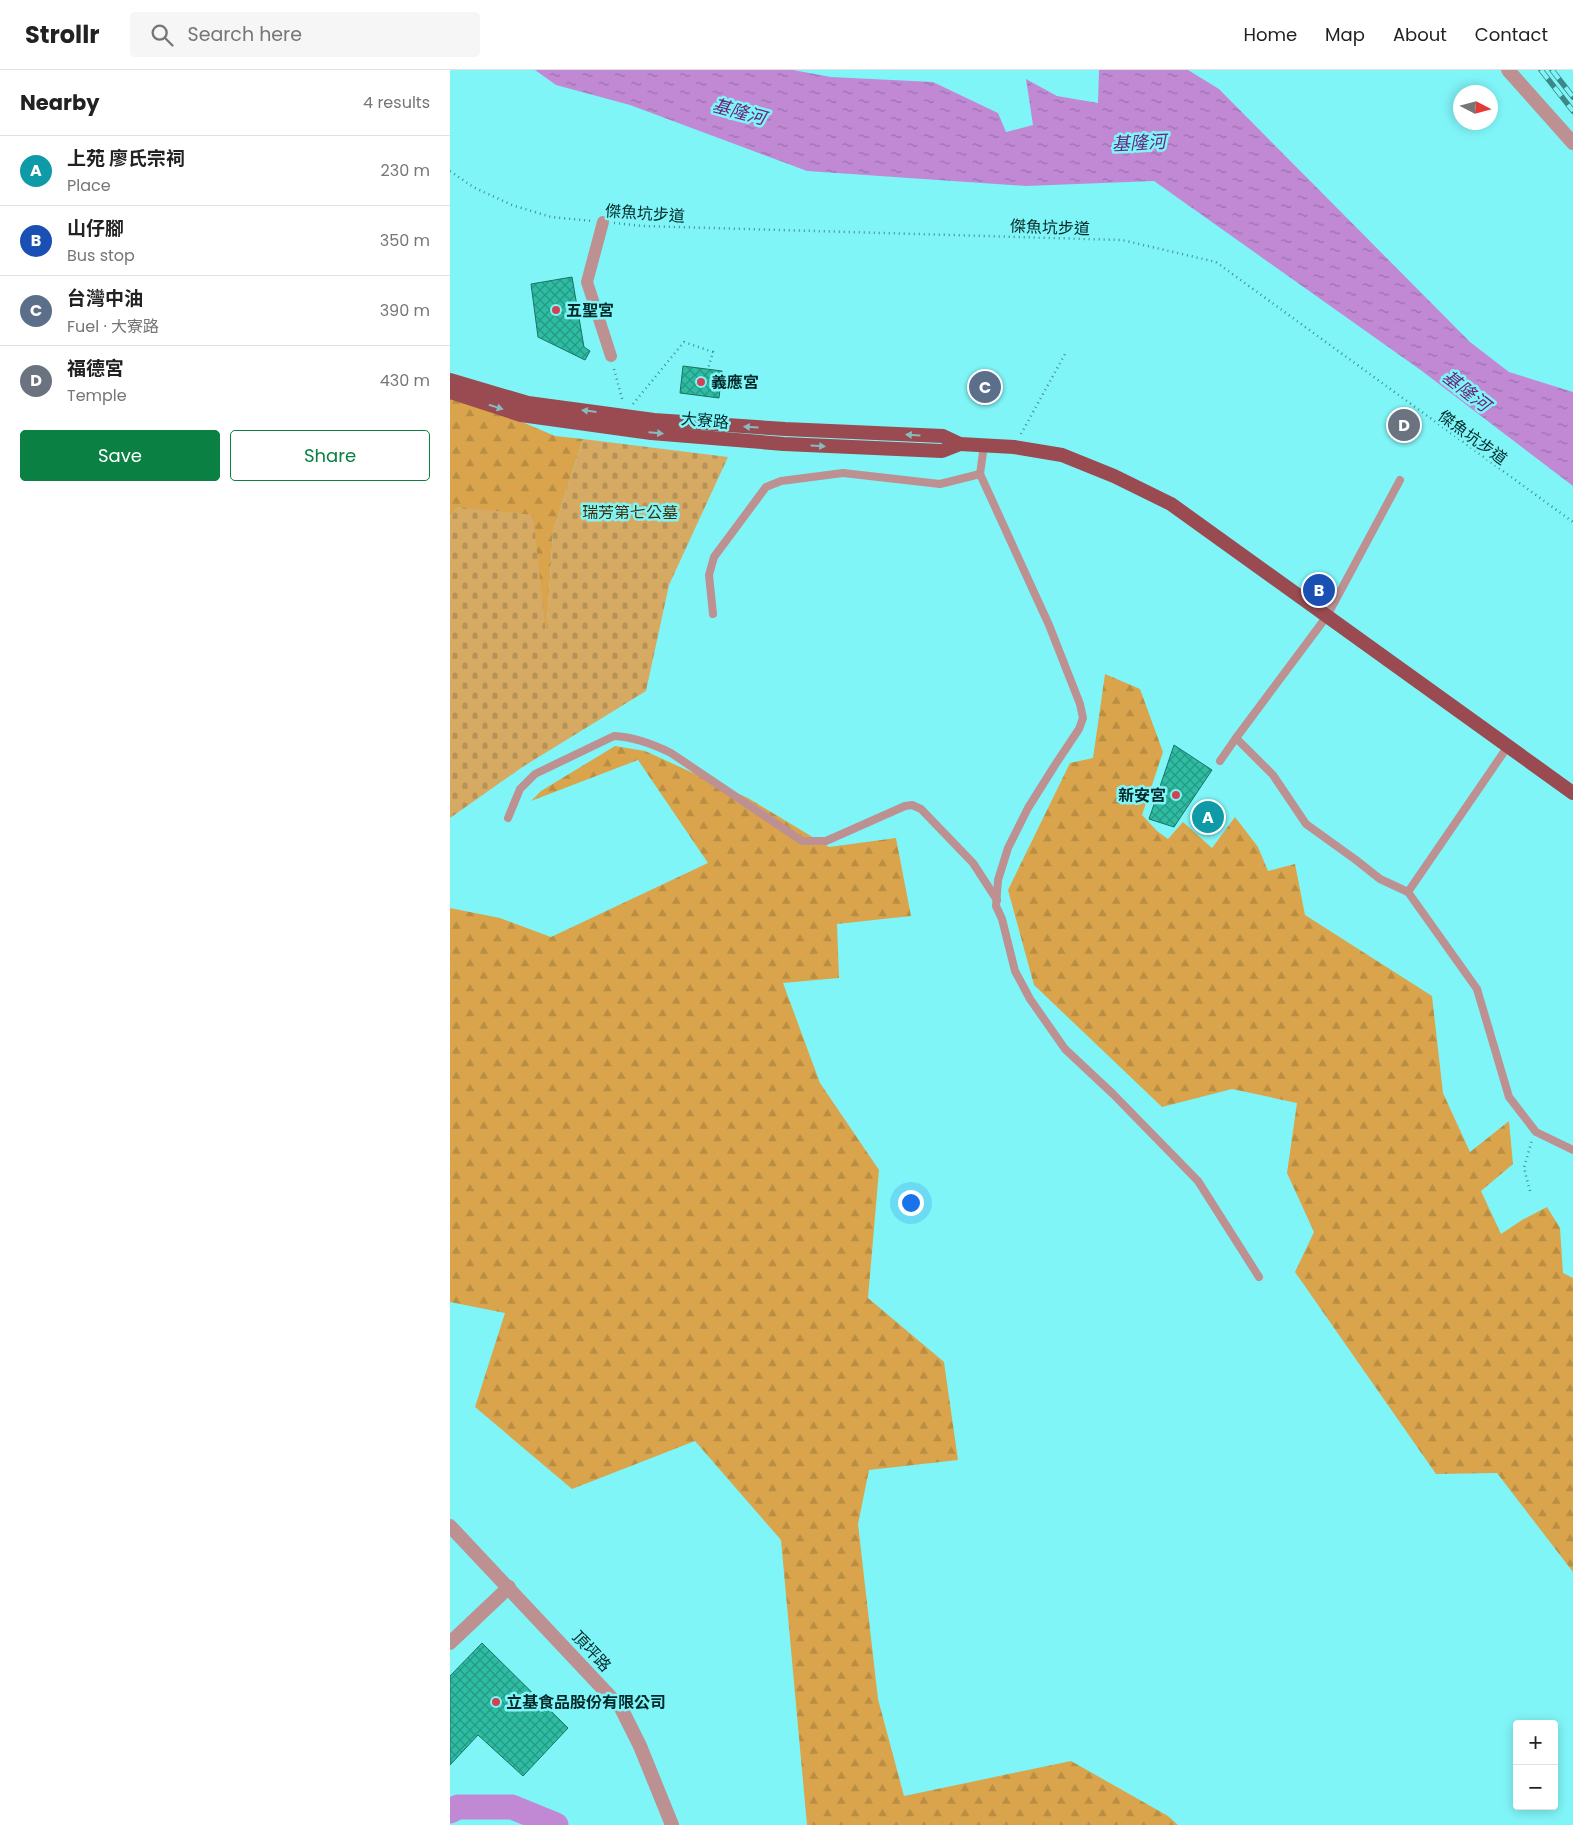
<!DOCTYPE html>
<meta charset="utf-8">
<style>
:root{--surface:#fff;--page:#f6f6f6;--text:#222;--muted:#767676;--line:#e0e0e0;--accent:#0b8043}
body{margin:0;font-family:Poppins,"Noto Sans TC",sans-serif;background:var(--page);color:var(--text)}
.controls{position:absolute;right:15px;bottom:15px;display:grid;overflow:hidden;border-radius:5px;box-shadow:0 2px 12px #0003}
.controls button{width:45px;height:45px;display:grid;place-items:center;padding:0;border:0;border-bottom:1px solid var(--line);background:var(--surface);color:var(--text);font:25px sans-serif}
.compass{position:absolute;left:1003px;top:15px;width:45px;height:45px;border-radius:50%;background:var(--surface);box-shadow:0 2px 12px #0003;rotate:96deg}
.you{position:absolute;left:460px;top:1132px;width:18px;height:18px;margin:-12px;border:4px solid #fff;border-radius:50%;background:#1a73e8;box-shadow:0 0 0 8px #1a73e833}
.badge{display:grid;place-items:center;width:32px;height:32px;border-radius:50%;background:var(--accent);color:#fff;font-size:16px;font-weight:700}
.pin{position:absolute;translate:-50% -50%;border:2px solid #fff;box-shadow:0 1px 5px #0006}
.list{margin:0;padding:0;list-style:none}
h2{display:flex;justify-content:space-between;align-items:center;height:65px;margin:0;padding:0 20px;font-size:21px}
h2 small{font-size:16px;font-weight:400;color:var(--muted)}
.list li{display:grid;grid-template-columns:32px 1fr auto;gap:15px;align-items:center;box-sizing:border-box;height:70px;padding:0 20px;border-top:1px solid var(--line)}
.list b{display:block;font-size:19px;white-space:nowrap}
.list p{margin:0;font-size:16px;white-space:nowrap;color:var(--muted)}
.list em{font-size:16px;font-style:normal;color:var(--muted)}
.actions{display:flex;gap:10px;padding:15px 20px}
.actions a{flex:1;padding:11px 0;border:1px solid var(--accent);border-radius:5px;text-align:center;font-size:18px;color:var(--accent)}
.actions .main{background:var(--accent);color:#fff}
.icon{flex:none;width:28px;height:28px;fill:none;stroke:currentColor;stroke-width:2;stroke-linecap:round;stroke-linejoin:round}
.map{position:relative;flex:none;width:1123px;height:1755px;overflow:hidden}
header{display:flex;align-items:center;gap:30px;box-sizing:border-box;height:70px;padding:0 25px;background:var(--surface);border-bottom:1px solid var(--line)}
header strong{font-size:24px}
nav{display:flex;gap:28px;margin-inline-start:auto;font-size:18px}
.search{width:350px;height:45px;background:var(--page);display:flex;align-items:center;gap:12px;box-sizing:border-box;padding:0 18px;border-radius:5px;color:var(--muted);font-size:19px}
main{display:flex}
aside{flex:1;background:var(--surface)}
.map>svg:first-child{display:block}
.forest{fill:url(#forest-firs)}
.cemetery{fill:url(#cemetery-stones)}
.water{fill:url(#water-ripples)}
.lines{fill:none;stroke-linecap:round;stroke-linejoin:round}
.river{stroke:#c189d4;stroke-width:25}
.building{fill:url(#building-cross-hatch);stroke:#1a7463}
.path{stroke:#408e8f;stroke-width:2.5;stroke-dasharray:1 4;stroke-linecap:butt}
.service{stroke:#bd9091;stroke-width:8}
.pedestrian{stroke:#bd9091;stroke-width:12}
.minor{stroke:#bd9091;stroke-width:14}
.primary{stroke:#994b51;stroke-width:14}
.rail-casing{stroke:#3c8889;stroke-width:5.5}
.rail{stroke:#80f5f8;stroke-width:4;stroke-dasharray:11;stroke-linecap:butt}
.oneway{fill:#89babe}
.poi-dot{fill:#d24255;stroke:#80f5f8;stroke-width:2}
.labels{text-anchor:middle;stroke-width:5;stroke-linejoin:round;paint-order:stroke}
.street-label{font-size:16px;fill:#012929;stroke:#80f5f8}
.poi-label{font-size:16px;font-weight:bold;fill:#012929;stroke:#80f5f8;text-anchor:start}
.park-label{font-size:16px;fill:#442e07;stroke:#80f5f8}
.water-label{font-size:18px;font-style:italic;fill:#6a267f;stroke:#80f5f8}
</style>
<header>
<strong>Strollr</strong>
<div class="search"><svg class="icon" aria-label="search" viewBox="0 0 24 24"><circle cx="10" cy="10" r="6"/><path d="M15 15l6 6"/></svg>Search here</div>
<nav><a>Home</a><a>Map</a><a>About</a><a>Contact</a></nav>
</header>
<main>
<aside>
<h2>Nearby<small>4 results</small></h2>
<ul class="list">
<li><span class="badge" style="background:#0f9aa8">A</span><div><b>上苑 廖氏宗祠</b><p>Place</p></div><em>230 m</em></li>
<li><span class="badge" style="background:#1a4fb4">B</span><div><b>山仔腳</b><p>Bus stop</p></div><em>350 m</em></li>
<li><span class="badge" style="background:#5c6f8a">C</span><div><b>台灣中油</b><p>Fuel · 大寮路</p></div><em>390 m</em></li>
<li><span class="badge" style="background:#6b7280">D</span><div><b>福德宮</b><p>Temple</p></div><em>430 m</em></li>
</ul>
<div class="actions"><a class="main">Save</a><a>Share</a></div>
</aside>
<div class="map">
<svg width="1123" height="1755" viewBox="0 0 1123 1755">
<defs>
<pattern id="forest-firs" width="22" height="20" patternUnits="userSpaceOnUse" patternTransform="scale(1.25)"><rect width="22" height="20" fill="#daa44c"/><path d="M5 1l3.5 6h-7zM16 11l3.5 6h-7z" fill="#b98d42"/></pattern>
<pattern id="cemetery-stones" width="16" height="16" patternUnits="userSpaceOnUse" patternTransform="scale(1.25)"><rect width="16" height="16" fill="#d7aa64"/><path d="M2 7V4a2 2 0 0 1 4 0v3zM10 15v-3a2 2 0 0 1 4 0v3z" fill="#b79257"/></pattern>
<pattern id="water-ripples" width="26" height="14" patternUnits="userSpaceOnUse" patternTransform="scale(1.25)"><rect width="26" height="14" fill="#c189d4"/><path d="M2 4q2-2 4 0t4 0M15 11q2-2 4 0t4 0" fill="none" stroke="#9a70ac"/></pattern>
<pattern id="building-cross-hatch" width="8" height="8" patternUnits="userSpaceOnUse" patternTransform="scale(1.25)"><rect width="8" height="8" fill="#2ebca2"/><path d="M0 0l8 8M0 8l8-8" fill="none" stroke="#259984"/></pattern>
</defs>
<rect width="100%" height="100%" fill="#80f5f8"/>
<g class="forest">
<path d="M0,328L51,343L105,366L133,369L103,462L96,569L9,437L0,447Z"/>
<path d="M655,604L690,619L713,682L692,745L707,761L718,769L733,752L762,778L785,747L808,777L818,801L845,794L855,845L982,926L993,1023L1020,1082L1059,1051L1063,1094L1031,1121L1051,1164L1072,1150L1097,1137L1110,1158L1113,1203L1123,1208V1502L1047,1403L986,1404L845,1202L864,1162L837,1103L847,1033L782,1019L712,1037L584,915L558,820L620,693L643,688Z"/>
<path d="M165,676L195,681L298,728L379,777L446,768L461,846L387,854L389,908L333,913L370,1013L429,1100L418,1228L494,1292L508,1390L419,1400L408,1454L428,1629L454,1726L621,1691L718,1746L728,1755H357L331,1470L245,1371L122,1419L25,1337L55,1243L0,1232V838L50,848L101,867L258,793L188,690L81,731L91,721Z"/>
</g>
<path class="cemetery" d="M133,369L278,387L219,515L196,621L74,696L0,748V447L9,437L83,445L96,565L103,462Z"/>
<path class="water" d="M85,0H343L381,7L483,12L548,43L556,62L583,55L576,9L607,26L648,33L649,0H738L769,19L1020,272L1059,302L1123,322V416L972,301L704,111L576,116L357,101L180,35L106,15Z"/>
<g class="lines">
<path class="river" d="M0,1741L8,1737H62L106,1755"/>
</g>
<g class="building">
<path d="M122,207L134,277L140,281L135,290L88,267L81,214Z"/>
<path d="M233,296L272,301L269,328L230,323Z"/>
<path d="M953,343L965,351L955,367L943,359Z"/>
<path d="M724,675L762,700L724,757L699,749Z"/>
<path d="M32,1573L118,1658L73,1706L28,1665L0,1695V1606Z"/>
</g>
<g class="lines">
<g class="path">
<path d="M0,101L23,117L62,135L101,147L142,151"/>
<path d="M164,153L193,156L672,170L766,192L1123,452"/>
<path d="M164,299L173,332"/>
<path d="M183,334L234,272L263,282L258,299"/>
<path d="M571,364L615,284"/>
<path d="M1080,1121L1074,1098L1082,1070"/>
</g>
<g class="service">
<path d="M534,375L530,404L599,555L630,634L633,648L629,659L605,695L578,738L558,778L548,810L546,836L552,849L565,901L580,929L615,979L663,1024L748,1111L809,1207"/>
<path d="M263,544L259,505L264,487L316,417L331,411L393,403L490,414L530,404"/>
<path d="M786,668L877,546L950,410"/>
<path d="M770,691L786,668L823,705L856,754L906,790L930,809L958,822L1058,676"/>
<path d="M58,748L70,719L85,704L164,666C184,667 203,674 221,683L352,771H376L455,736L462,735L471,739L523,793L547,830"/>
<path d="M958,822L1027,919L1059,1027L1086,1062L1123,1080"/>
</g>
<path class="pedestrian" d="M153,152L137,212L161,286"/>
<g class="minor">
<path d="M1058,0L1123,73"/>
<path d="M0,1456L171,1638L190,1676L222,1755"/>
<path d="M0,1573L59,1517"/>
</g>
<g class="primary">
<path d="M0,310L78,333L204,350L335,359L493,366L510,374L564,377L612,385L664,406L721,434L1123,723"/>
<path d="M0,322L71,345L201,363L334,374L492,381L510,374"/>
</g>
<g class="rail-casing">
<g id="rail">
<path d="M1091,0L1123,41"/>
<path d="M1102,0L1123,27"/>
</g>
</g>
<use href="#rail" class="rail"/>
</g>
<defs><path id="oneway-solid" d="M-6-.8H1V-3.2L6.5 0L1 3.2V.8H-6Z" transform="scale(1.25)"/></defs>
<g class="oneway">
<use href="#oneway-solid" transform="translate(46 337) rotate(18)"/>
<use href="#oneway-solid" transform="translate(139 341) rotate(-173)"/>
<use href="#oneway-solid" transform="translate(301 357) rotate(-176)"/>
<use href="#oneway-solid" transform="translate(206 363) rotate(5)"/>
<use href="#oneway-solid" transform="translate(463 365) rotate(-177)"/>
<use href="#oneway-solid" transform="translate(368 376) rotate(3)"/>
</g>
<g class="poi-dot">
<circle cx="106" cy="240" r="5"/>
<circle cx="251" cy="312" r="5"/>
<circle cx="726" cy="725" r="5"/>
<circle cx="46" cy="1632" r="5"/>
</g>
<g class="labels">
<g class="street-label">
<text transform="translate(195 143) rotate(4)" y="6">傑魚坑步道</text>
<text transform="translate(600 157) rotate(2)" y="6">傑魚坑步道</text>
<text transform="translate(255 350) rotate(5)" y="6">大寮路</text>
<text transform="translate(1023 367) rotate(36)" y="6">傑魚坑步道</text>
<text transform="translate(142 1581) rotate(47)" y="6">頂坪路</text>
</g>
<g class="poi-label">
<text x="116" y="246">五聖宮</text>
<text x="261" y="318">義應宮</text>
<text x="716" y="731" text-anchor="end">新安宮</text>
<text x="56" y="1638">立基食品股份有限公司</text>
</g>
<g class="park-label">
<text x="180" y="448">瑞芳第七公墓</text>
</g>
<g class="water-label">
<text transform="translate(289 42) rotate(15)" y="6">基隆河</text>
<text transform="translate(689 73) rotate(-3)" y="6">基隆河</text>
<text transform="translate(1016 321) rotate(38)" y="6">基隆河</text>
</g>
</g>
</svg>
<div class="controls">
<button>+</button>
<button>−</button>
</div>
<svg class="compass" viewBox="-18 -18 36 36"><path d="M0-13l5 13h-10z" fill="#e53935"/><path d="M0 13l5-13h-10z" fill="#767676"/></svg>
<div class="you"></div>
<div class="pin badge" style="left:758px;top:747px;background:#0f9aa8">A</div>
<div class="pin badge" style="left:869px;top:520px;background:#1a4fb4">B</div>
<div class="pin badge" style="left:535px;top:317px;background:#5c6f8a">C</div>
<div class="pin badge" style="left:954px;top:355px;background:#6b7280">D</div>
</div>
</main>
